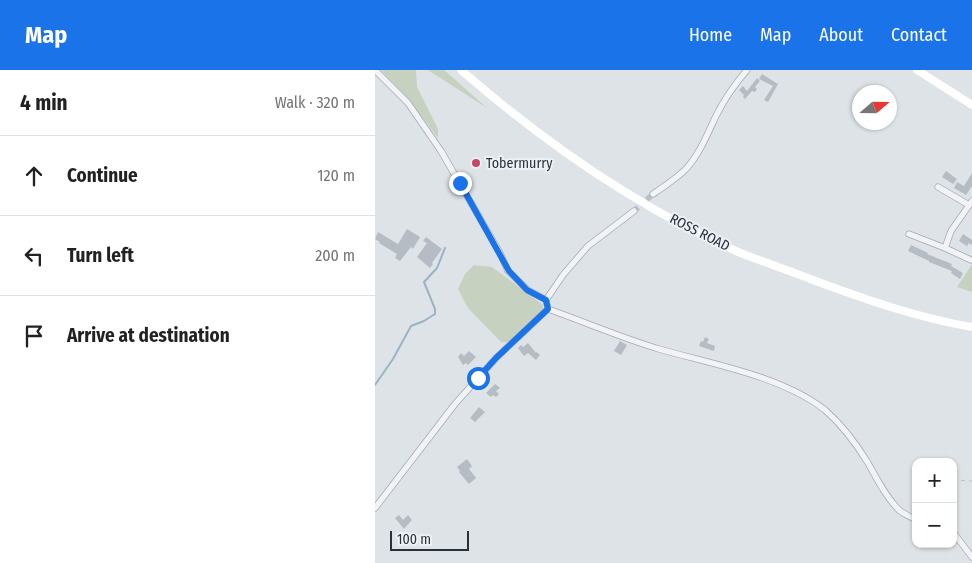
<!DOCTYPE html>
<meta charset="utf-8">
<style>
:root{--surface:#fff;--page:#f6f6f6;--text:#222;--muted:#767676;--line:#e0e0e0;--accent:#1a73e8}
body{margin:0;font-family:"Fira Sans Condensed",sans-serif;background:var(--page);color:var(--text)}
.controls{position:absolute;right:15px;bottom:15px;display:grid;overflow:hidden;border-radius:10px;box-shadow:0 1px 4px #0004}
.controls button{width:45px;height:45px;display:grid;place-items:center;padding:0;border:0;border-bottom:1px solid var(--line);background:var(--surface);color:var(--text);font:25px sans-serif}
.compass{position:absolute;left:477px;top:15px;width:45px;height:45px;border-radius:50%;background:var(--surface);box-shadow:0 1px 4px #0004;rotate:70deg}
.scale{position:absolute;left:15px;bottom:12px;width:79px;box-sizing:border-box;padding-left:5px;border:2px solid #28323d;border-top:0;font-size:14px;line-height:18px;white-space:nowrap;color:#28323d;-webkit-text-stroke:4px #edf1f5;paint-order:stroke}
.stop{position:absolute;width:15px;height:15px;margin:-11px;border:4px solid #1a73e8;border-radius:50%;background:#fff}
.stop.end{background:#1a73e8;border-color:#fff;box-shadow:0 1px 5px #0008}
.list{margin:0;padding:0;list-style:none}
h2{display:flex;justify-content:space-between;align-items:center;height:65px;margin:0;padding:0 20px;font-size:21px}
h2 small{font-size:16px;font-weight:400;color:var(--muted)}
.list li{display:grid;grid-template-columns:32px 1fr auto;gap:15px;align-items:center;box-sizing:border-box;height:80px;padding:0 20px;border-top:1px solid var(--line)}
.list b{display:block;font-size:19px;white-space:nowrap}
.list em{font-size:16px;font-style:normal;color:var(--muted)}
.icon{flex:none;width:28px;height:28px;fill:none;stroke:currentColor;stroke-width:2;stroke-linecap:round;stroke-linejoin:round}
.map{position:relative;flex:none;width:597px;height:493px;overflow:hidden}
header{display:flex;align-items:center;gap:30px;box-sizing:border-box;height:70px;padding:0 25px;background:var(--accent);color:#fff}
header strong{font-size:24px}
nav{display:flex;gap:28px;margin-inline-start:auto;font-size:18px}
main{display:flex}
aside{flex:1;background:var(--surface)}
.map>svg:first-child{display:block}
.green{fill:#c6d1bf}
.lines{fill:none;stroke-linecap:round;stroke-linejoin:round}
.stream{stroke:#9ab4c6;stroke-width:2}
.building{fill:#b6bcc4}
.street-tunnel{stroke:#bac0c5;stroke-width:5.5;stroke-dasharray:5.5 3;stroke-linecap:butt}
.street-casing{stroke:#a4aab1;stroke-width:7}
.path{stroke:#bdc1c6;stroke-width:1;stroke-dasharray:4 4;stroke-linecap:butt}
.street{stroke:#f1f3f6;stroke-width:5.5}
.secondary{stroke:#fff;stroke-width:8}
.route{stroke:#1a73e8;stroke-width:6}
.poi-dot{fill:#c94668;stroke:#edf1f5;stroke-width:2}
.labels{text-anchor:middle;stroke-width:4;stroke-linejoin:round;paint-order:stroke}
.poi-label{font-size:14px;fill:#28323d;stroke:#edf1f5;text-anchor:start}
.street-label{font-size:14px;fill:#28323d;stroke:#edf1f5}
</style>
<header>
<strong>Map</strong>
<nav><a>Home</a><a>Map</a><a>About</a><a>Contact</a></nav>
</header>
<main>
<aside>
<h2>4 min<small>Walk · 320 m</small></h2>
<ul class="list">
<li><svg class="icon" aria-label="ahead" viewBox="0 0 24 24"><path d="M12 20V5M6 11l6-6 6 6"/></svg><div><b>Continue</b></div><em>120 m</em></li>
<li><svg class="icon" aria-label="left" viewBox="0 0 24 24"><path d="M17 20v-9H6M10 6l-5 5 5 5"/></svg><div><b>Turn left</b></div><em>200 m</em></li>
<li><svg class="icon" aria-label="arrive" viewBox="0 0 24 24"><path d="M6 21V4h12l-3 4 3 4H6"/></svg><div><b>Arrive at destination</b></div></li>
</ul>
</aside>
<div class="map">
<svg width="597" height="493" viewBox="0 0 597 493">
<rect width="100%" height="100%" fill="#dee3e7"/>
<g class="green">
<path d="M6,0H41L42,17L63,59V68L31,26Z"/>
<path d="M53,0H69L112,38Z"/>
<path d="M597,194V222L582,217Z"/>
<path d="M99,195L117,197L167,234L169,241L133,272H126L93,238L83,219L90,204Z"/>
</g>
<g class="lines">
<path class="stream" d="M0,315L18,289L36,256L49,251L60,244V239L49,212L62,198L70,178"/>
</g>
<g class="building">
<path d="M387,4L403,14L393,32L389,30L398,16L384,9Z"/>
<path d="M382,8L385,11L380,17L382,19L380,22L377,21L370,29L368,27L369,25L364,20L368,16L372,21Z"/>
<path d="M571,101L582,109L578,114L567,107Z"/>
<path d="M597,103V116L591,125L579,118L582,112L589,116Z"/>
<path d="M32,159L45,167L38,179L36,177L25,191L20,188L22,184L4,173L5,172L0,169L3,162L23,174Z"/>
<path d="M588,164L597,170V175L594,173L592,176L584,171Z"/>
<path d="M51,167L67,179L57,193L58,194L55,198L42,187L52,173L48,171Z"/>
<path d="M536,175L553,183L552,184L577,194L576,196L588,203L585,209L576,203L577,201L554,192V191L533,181Z"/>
<path d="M330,267L334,269L332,273L340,276L339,281L324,276L326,271L328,272Z"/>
<path d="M245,271L252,275L246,285L239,281Z"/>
<path d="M153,273L161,283L162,282L165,285L161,290L153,283L149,286L143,278L146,275L148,277Z"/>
<path d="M94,281L101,287L93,295L91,293L88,295L83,287L86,283L89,286Z"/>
<path d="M120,314L125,318L121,321L124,324L121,327L118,325L116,327L111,323Z"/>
<path d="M104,337L110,342L100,352L95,348Z"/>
<path d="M92,389L97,396L94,399L101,408L94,414L84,402L85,401L82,397Z"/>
<path d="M24,445L28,450L33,445L37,450L29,459L20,448Z"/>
</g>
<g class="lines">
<path class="street-tunnel" d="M259,141L278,124"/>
<g class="street-casing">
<g id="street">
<path d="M0,0L33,33L66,81L125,183L133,201L153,220L171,230"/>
<path d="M563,117L594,135"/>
<path d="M278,124C290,116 302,108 312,98C325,83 332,65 340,48C348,31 360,14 372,0"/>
<path d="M534,164L570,178"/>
<path d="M596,190L570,178L576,161L597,131"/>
<path d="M173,239C210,252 247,268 284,279C336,294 407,306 450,340C466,354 482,375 493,393C502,409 511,427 524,440C529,444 536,447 541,450"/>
<path d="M0,438L80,334L121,288L173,239L171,230L188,205L213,176L259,141"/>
<path d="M578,462L597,487"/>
</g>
</g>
<path class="path" d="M578,410L597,411"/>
<use href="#street" class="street"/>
<g class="secondary">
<path d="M86,0C170,73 262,137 363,182C388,192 413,200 438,210C489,229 543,248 597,257"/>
<path d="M542,0L597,35"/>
</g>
</g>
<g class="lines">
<path class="route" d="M85,113L134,201L152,220L171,230L173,239L121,288L103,308"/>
</g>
<circle class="poi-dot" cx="101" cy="93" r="5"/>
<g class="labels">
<g class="poi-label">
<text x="111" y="98">Tobermurry</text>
</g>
<g class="street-label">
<text transform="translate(325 162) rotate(27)" y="5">ROSS ROAD</text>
</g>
</g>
</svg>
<div class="controls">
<button>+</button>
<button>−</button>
</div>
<svg class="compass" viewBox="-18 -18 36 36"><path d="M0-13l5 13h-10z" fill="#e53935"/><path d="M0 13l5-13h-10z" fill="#767676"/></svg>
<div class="scale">100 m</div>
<div class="stop" style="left:103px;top:308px"></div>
<div class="stop end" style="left:85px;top:113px"></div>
</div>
</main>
